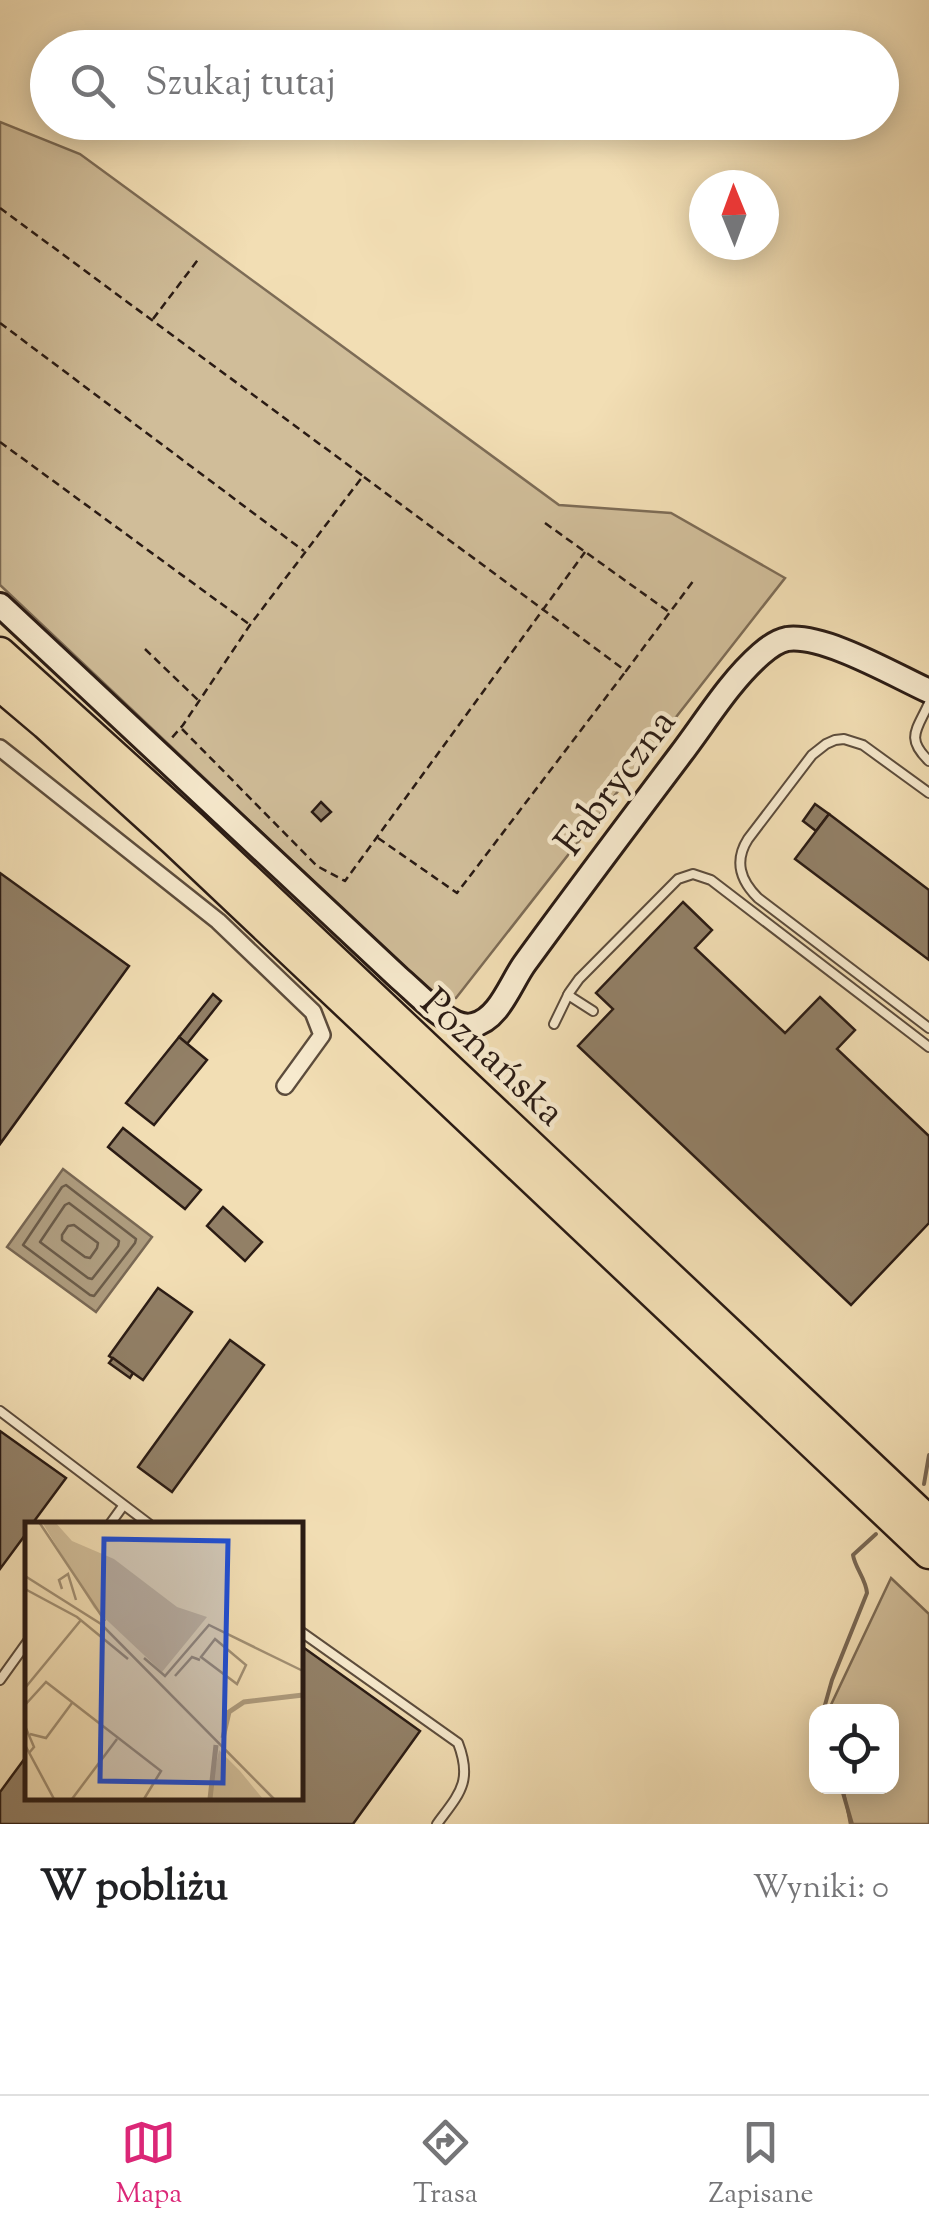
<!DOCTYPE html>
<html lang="pl">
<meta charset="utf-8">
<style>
:root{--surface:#fff;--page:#f6f6f6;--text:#202124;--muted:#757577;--line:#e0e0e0;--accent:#db2777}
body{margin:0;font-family:"Sorts Mill Goudy",serif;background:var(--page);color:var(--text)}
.controls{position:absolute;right:30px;bottom:30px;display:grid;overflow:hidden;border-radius:20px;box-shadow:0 5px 25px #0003}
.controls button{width:90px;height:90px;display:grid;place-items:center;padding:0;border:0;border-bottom:2px solid var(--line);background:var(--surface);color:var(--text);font:50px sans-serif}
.compass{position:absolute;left:689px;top:170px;width:90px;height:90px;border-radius:50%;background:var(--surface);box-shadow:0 5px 25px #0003;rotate:359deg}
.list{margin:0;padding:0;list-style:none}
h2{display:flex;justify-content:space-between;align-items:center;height:130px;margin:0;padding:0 40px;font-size:42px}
h2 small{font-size:32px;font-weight:400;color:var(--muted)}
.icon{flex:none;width:55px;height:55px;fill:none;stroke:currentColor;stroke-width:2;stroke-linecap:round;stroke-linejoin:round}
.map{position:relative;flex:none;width:929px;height:1824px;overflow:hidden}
.search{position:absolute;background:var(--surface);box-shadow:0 5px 25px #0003;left:30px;right:30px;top:30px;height:110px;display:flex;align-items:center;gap:25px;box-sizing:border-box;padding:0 35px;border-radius:55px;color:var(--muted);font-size:38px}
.sheet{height:270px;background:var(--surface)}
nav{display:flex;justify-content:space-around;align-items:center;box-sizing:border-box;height:140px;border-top:2px solid var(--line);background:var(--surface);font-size:28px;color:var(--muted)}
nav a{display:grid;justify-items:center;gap:5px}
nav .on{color:var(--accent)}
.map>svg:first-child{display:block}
.green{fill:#d0bd99;stroke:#7d6c56;stroke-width:2.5}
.water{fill:#ae9c7e;stroke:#796854;stroke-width:2.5}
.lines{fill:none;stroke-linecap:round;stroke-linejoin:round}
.shore{stroke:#6c5c49;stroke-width:2.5}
.stream{stroke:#796854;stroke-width:4}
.building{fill:#928067;stroke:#2a1b14;stroke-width:2.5}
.lane-casing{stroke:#5c4c3c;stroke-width:12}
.street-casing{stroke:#5c4c3c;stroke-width:20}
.secondary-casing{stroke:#2a1b14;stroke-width:28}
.highway-casing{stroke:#2a1b14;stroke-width:35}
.path{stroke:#2a1b14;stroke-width:2.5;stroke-dasharray:8 5;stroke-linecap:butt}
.lane{stroke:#f7eace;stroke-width:8}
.street{stroke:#f7eace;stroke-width:15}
.secondary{stroke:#f7eace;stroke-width:22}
.highway{stroke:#f2deb4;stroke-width:30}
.labels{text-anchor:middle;stroke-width:9;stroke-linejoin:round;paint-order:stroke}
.street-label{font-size:40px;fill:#2a1b14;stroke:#f7eace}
.inset-river{fill:none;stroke:#ae9c7e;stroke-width:5}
.inset-road{fill:none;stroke:#a29074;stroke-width:2.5}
.view{fill:#1d4ed8;fill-opacity:0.15;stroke:#1d4ed8;stroke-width:5}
.inset-edge{fill:none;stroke:#2a1b14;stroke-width:5}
</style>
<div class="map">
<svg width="929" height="1824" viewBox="0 0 929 1824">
<rect width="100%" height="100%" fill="#f2deb4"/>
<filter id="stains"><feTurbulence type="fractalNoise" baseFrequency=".002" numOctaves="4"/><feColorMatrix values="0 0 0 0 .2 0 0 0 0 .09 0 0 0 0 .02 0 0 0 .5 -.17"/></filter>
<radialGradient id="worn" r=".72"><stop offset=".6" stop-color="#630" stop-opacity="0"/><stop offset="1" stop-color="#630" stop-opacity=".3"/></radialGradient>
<g class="green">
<path d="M0,122L80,154L559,505L671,513L785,578L456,998L436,997L0,585Z"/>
<path d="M891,1578L929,1614V1824H850L843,1787L892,1786V1712L831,1711L830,1707Z"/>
</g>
<path class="water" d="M63,1169L152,1237L96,1312L7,1247Z"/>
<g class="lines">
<g class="shore">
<path d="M66,1185L136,1239L135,1243L94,1296L90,1295L23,1245L62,1187Z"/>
<path d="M69,1203L119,1241L118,1246L92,1279L88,1278L40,1242L65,1205Z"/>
<path d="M74,1225L98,1243L97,1248L90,1258L85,1257L62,1240V1235L68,1226Z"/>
</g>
<g class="stream">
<path d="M924,1484L929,1455"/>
<path d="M823,1712L832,1680L867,1593C866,1579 855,1568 853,1555L876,1534"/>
<path d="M841,1786L852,1824"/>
</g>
</g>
<g class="building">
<path d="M321,802L331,812L321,821L312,812Z"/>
<path d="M815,804L829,814L816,831L803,821Z"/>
<path d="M829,814L929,890V960L795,859Z"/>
<path d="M0,873L129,966L0,1144Z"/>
<path d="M683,902L712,930L695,948L785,1033L820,997L855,1030L837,1049L929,1136V1223L851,1305L578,1046L613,1009L596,993Z"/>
<path d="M213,994L221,1001L187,1044L179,1037Z"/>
<path d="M179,1037L207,1060L154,1125L126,1103Z"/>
<path d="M123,1128L201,1190L185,1209L108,1147Z"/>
<path d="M223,1207L262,1242L245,1261L207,1226Z"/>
<path d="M158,1288L192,1312L143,1380L109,1356Z"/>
<path d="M230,1340L264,1365L172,1492L138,1467Z"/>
<path d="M113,1358L133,1373L130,1378L109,1363Z"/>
<path d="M0,1431L66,1478L32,1524H28V1531L0,1569Z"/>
<path d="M300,1645L420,1731L353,1824H0V1792L28,1754V1796H300Z"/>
</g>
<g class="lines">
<g class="lane-casing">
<g id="lane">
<path d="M929,703C917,730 905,738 929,761"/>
<path d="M929,793L863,745L844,739L835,740L826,744L812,755L748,839C734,861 740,880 758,898L929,1028"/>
<path d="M568,995L593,1011"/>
<path d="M554,1024L569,993L579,979L678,879L693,874L711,880L929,1047"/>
<path d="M0,1411L149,1524"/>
<path d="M110,1524L123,1506"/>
<path d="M300,1631L458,1743C473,1782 459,1794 437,1824"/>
<path d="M0,1680L28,1641"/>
</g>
</g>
<g class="street-casing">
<path id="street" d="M0,748L218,921L313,1012L322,1035L285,1086"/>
</g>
<g class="secondary-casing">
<path id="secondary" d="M0,605L399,978C416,992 450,1031 473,1025C499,1020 511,982 525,963C576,893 628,824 680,755C706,721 729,682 761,654C769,647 777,641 787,639C824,634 894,675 929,691"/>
</g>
<g class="highway-casing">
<g id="highway">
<path d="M0,653L191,826L929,1522"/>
<path d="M0,685L46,724L174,840L929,1553"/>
</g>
</g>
<g class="path">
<path d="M0,208L363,476L250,625L183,725L170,740"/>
<path d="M153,319L200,257"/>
<path d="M0,323L304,551"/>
<path d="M0,442L249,624"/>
<path d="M364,477L626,671L694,580"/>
<path d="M545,523L669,612"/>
<path d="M145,649L198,700"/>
<path d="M182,729L317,866L345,881L585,552"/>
<path d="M378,838L457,893L626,671"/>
</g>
<use href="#lane" class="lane"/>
<use href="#street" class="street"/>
<use href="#secondary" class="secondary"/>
<use href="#highway" class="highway"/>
</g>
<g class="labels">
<g class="street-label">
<text transform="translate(614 781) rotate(-53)" y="14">Fabryczna</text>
<text transform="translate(494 1056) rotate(43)" y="14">Poznańska</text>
</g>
</g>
<g transform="translate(25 1522)">
<rect width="278" height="278" fill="#f2deb4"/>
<path d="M17,0H30L47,19L89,37L152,85L182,95L137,150L69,86ZM194,228L215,249L238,277H184Z" fill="#d0bd99"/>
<path class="inset-river" d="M198,216L204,190L219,180L278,173M185,277L191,223"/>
<path class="inset-road" d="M14,0L80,99M0,54L76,102L249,277M0,67L52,95L103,137M37,67L34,58L43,52L51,78M190,117L221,143L212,162L176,135ZM119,136L140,154L184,103L278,149M150,154L167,135L175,138M0,166L56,98M0,183L21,160L136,249L119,277M0,204L9,225L4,231M5,212L21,216L47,181M0,223L29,277M47,277L92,217"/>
<path class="view" d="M79,17L203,19L198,261L75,259Z"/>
<rect width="278" height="278" class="inset-edge"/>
</g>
<rect width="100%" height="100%" filter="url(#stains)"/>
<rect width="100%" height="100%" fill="url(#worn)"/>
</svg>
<div class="controls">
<button><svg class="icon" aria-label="locate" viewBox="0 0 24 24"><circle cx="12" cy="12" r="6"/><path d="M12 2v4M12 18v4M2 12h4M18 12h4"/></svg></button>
</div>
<svg class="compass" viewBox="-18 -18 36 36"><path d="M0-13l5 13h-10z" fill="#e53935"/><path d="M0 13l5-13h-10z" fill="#757577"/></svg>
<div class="search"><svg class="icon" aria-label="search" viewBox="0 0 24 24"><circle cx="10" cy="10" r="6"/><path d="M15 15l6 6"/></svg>Szukaj tutaj</div>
</div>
<section class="sheet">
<h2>W pobliżu<small>Wyniki: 0</small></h2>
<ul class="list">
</ul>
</section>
<nav>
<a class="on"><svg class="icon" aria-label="map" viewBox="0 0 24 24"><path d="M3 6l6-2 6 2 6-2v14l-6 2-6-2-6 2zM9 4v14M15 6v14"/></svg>Mapa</a>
<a><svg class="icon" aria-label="directions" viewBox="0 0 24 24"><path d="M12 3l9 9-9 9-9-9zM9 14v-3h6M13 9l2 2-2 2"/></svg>Trasa</a>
<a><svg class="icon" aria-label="saved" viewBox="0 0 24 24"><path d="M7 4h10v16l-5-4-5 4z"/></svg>Zapisane</a>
</nav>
